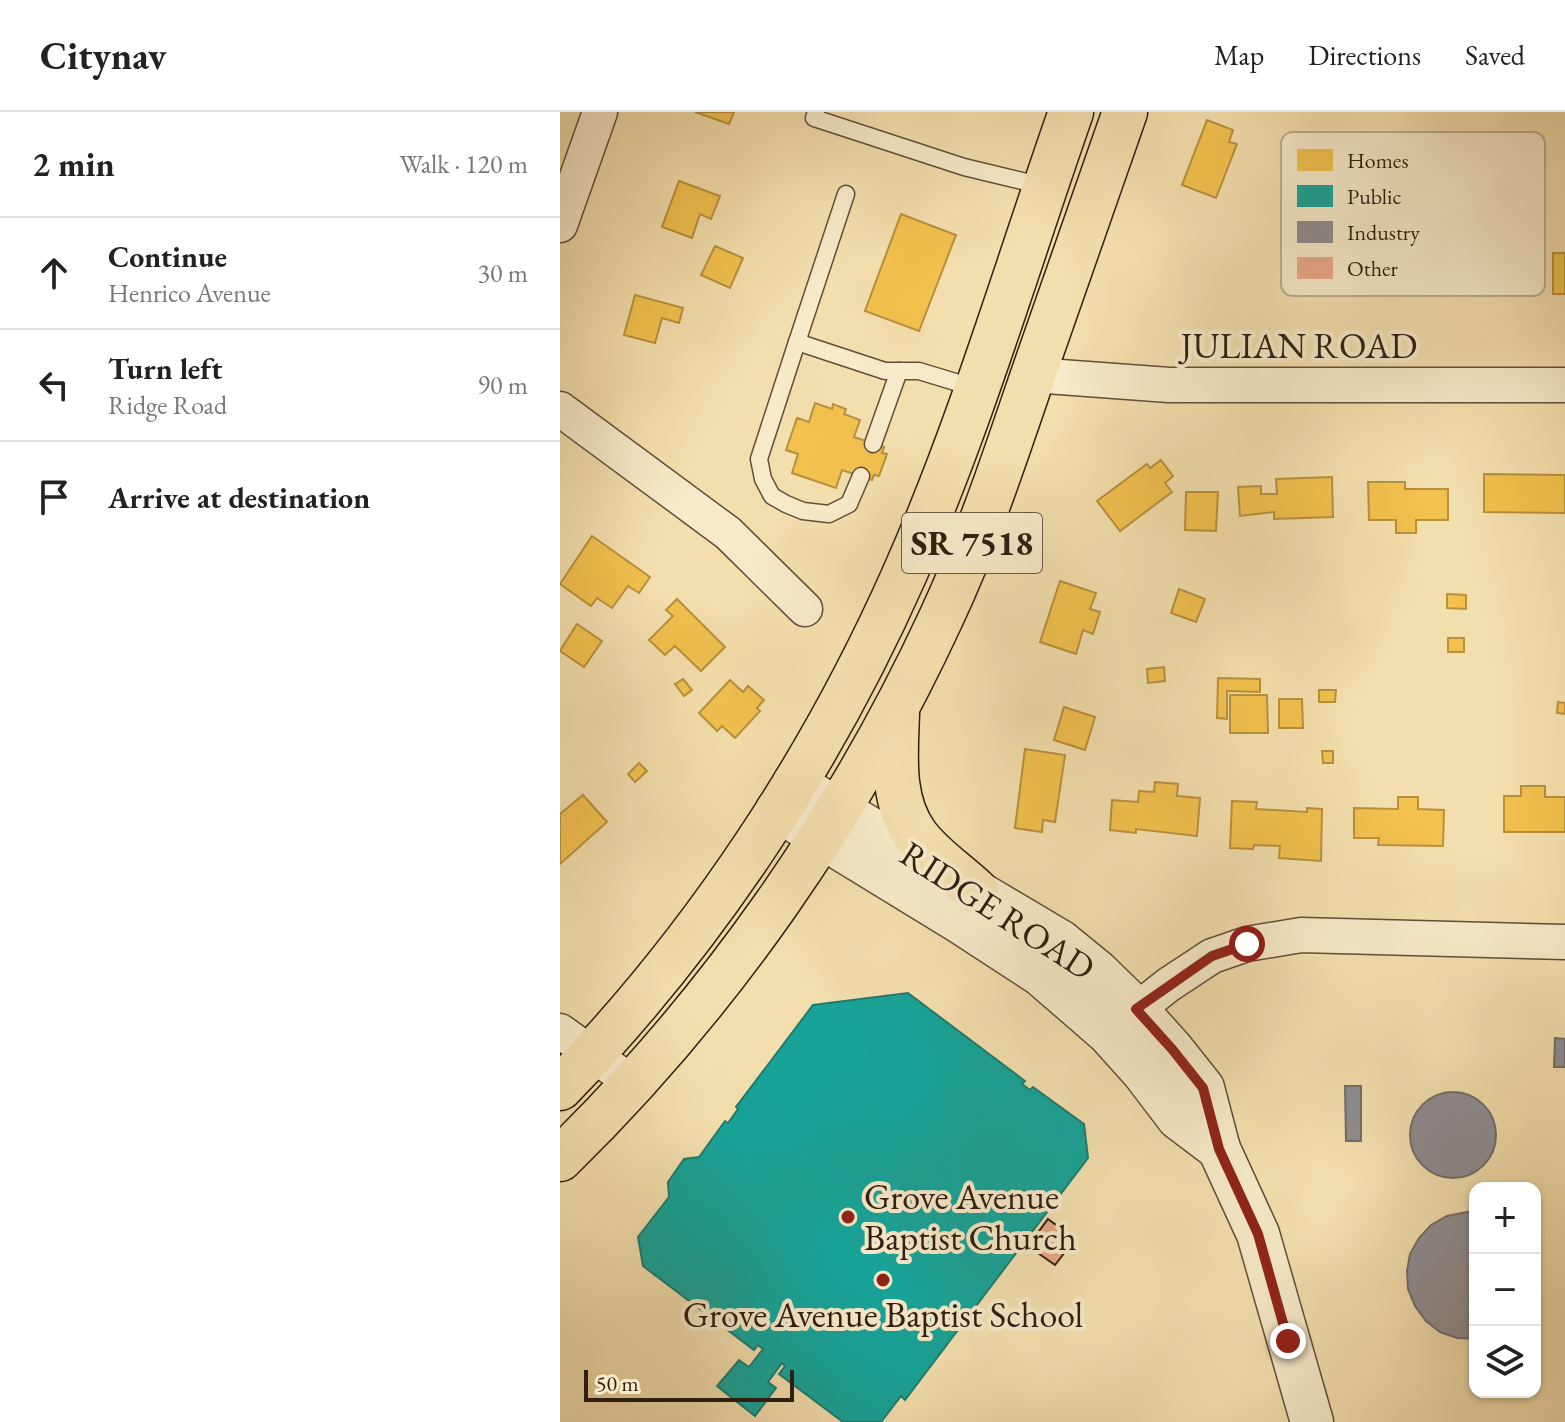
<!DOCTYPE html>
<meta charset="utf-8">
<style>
:root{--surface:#fff;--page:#f2f2f2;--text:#222;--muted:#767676;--line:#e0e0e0}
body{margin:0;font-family:"EB Garamond",serif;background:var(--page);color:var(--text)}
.controls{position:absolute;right:24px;bottom:24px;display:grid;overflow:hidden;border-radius:16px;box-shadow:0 2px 6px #0004}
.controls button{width:72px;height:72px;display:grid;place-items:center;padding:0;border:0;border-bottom:2px solid var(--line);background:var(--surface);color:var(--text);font:40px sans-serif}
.scale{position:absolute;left:24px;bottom:20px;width:210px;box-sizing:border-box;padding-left:8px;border:4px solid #2f1e11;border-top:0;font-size:22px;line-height:28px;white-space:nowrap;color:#2f1e11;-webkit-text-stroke:6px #f7eaca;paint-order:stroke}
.stop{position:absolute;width:24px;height:24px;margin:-18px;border:6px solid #8f2418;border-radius:50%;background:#fff}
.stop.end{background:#8f2418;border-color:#fff;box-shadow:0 2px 8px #0008}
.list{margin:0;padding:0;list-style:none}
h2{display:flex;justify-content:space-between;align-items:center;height:104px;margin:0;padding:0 32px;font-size:34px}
h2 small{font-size:26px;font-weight:400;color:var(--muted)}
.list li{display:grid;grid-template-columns:52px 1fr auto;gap:24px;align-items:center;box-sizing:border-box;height:112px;padding:0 32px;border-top:2px solid var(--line)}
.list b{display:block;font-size:30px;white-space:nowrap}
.list p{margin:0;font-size:26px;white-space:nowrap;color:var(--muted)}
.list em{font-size:26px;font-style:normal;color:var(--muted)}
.icon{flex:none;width:44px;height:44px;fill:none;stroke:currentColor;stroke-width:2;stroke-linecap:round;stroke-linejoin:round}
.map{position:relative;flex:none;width:1005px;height:1310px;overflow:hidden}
header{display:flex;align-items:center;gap:48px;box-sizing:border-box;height:112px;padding:0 40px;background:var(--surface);border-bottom:2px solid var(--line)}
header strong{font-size:38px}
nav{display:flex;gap:44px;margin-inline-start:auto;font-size:28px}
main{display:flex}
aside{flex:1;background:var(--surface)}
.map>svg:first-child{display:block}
.homes{fill:#f2c14e;stroke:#b8903c;stroke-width:2}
.public{fill:#17a398;stroke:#1e7b70;stroke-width:2}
.industry{fill:#8d8d92;stroke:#716c6b;stroke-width:2}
.building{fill:#e9a888;stroke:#2f1e11;stroke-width:2}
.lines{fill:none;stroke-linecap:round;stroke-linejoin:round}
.service-casing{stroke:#604e38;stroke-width:19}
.minor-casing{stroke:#604e38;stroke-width:37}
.tertiary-casing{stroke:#604e38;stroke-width:45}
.trunk-casing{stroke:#2f1e11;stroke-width:47}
.service{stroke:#f7eaca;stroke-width:16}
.minor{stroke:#f7eaca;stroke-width:34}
.tertiary{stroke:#f7eaca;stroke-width:42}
.trunk{stroke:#f3dfad;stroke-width:44}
.route{stroke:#8f2418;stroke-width:10}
.poi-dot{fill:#8f2418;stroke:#f7eaca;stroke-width:3}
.labels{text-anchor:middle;stroke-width:8;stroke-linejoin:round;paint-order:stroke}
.shield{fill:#f7eaca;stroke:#6b5b48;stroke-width:2}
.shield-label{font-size:34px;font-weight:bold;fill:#2f1e11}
.street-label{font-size:36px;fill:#2f1e11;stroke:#f7eaca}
.poi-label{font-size:36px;fill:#2f1e11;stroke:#f7eaca;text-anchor:start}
.key{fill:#f7eaca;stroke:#bbad92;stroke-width:2}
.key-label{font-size:22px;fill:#2f1e11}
</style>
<header>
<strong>Citynav</strong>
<nav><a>Map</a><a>Directions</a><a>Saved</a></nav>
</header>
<main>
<aside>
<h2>2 min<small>Walk · 120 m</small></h2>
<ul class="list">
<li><svg class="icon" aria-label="ahead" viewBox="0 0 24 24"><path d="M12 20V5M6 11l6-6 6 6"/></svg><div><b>Continue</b><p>Henrico Avenue</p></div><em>30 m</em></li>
<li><svg class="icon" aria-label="left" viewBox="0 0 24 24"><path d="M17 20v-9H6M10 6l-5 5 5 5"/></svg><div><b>Turn left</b><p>Ridge Road</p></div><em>90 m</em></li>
<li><svg class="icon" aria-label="arrive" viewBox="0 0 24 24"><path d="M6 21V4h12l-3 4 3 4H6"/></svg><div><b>Arrive at destination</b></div></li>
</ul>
</aside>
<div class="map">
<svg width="1005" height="1310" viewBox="0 0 1005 1310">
<rect width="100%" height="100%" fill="#f3dfad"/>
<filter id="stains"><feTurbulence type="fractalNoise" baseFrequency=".0025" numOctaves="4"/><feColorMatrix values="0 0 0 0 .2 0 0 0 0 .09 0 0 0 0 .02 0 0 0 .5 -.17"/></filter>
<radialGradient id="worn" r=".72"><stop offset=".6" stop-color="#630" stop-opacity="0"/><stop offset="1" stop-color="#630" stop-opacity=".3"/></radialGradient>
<g class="homes">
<path d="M135,0H174L169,12Z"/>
<path d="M647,8L673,18L669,30L677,32L656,86L622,73Z"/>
<path d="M119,69L160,84L151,107L140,102L132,126L102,115Z"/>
<path d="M341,102L396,123L359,219L305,199Z"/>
<path d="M155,134L183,146L170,176L141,163Z"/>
<rect x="993" y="141" width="12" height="41"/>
<path d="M75,183L123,196L119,211L102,206L95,231L64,223Z"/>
<path d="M255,291L272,297L273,292L286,297L284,302L300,308L294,325L324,335L322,341L327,342L319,364L314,363L312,368L282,358L276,376L232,361L238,342L226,338L237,306L249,310Z"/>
<path d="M601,348L613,364L605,371L612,380L560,419L537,389L587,352L590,356Z"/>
<path d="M924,362L1005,363V401L924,400Z"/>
<path d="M772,365L773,405L714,407V400L680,404L678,375L701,374V382H717L716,367Z"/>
<path d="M808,370H845V377H888V408H856V421H836V408H809Z"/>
<path d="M626,380H658L656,419L625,418Z"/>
<path d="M32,424L90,465L79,481L68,474L52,496L37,486L31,494L0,472Z"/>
<path d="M500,469L536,481L530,497L540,500L533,522L523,518L516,542L480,530Z"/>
<path d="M619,477L645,487L636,510L611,501Z"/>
<path d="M887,482L906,483V497L887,496Z"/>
<path d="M117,487L165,535L141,559L115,534L105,543L89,528L113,504L106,498Z"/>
<path d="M17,512L42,529L24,555L0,539Z"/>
<rect x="888" y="526" width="16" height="14"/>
<path d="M604,555L605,569L588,571L587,557Z"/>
<path d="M658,566L700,567V580L667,579V607L657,606Z"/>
<path d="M123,567L132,578L124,584L115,572Z"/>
<path d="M170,568L183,580L188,574L204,588L197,596L200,599L175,626L162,614L157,619L139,601Z"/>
<path d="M759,578H776L775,590H759Z"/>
<path d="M670,583H707L708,621H670Z"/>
<path d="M719,587H742L743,616H719Z"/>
<path d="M998,590L1005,591V602L997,601Z"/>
<path d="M504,595L535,605L525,638L494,628Z"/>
<path d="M465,637L505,643L495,710L483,708L482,720L455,716Z"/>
<path d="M762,639H773V651H763Z"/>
<path d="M79,651L87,659L75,670L68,662Z"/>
<path d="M595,670L618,672L617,684L640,686L637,724L576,717V721L550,718L552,688L578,690L579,679L594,680Z"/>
<path d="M961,674H985V685H1005V720H944V684H961Z"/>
<path d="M23,683L47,710L0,752V702Z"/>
<path d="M838,685H858V697L884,698L883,734L818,733L819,726H794V696L838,697Z"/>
<path d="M672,689L697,690L696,697L747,700V696L762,697L761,749L719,746L720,734L694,733L693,737L670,736Z"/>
</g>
<path class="public" d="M348,881L465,969L462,972L470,978L473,975L524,1012L528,1046L345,1288L341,1284L321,1310H283L219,1262L225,1254L222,1251L208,1270L216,1276L195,1304L157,1274L179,1248L189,1255L203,1237L198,1233L194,1238L83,1154L78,1125L109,1085L108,1070L124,1047L139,1045L165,1009L168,1011L178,997L176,995L253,893Z"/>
<g class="industry">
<path d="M995,926L1005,927V955H994Z"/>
<path d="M785,974H801V1029H786Z"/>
<circle cx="893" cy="1023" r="43"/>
<path d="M912,1099H915V1227L897,1226L880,1220L866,1209L855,1194L848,1177L847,1159L850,1142L859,1126L871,1113L887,1104Z"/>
</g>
<path class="building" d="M488,1107L515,1127L495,1153L468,1134Z"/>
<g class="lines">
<g class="service-casing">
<g id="service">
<path d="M256,0L254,6L404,55L483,74"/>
<path d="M286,82L237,230L325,259H359L415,276"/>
<path d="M237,230L199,347L203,367L212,384L226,392L243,399L269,402L289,392L301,364"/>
<path d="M313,332L339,259"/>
</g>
</g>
<g class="minor-casing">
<g id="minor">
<path d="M0,113L40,0"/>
<path d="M473,263L609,273H1005"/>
<path d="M0,297L168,421L245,497"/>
<path d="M559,912L608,873L652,844L687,832L741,823L1005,830"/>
<path d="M0,919L74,972"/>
</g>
</g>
<g class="tertiary-casing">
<g id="tertiary">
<path d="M234,671L500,829L538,860L576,897L612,937L643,976L659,1037L698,1122L752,1310"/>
<path d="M217,698L395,807L481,863L548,921L583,960L618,1006L659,1037"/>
</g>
</g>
<g class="trunk-casing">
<g id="trunk">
<path d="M337,600C336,641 330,687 356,723C371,744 397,761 416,779"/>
<path d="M0,976C144,828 262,649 345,461C411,312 457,154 511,0"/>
<path d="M0,1047C158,893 288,707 381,506C418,427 445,345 473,263C503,175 535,88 565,0"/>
</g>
</g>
<use href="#service" class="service"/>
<use href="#minor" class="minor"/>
<use href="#tertiary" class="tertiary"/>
<use href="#trunk" class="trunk"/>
</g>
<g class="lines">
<path class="route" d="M687,832L652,844L576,897L612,937L643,976L659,1037L698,1122L728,1229"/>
</g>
<g class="poi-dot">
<circle cx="288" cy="1105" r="8"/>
<circle cx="323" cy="1168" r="8"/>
</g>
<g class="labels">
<rect class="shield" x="342" y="401" width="140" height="60" rx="6"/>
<g class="shield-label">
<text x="412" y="443">SR 7518</text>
</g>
<g class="street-label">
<text x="739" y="246">JULIAN ROAD</text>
<text transform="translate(438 798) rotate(33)" y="13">RIDGE ROAD</text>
</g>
<g class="poi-label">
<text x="304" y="1097">Grove Avenue<tspan x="304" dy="41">Baptist Church</tspan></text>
<text x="323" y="1215" text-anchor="middle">Grove Avenue Baptist School</text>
</g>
</g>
<rect x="721" y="20" width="264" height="164" rx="12" class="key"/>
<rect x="737" y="37" width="36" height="22" fill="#f2c14e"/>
<rect x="737" y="73" width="36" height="22" fill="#17a398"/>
<rect x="737" y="109" width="36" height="22" fill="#8d8d92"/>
<rect x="737" y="145" width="36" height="22" fill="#e9a888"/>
<g class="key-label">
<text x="787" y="56">Homes</text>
<text x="787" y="92">Public</text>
<text x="787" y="128">Industry</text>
<text x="787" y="164">Other</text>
</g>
<rect width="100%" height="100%" filter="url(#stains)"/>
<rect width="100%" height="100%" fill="url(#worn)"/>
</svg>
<div class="controls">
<button>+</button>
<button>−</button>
<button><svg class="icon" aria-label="layers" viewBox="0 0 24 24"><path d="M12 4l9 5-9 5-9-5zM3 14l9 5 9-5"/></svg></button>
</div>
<div class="scale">50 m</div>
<div class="stop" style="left:687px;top:832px"></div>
<div class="stop end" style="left:728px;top:1229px"></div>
</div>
</main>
